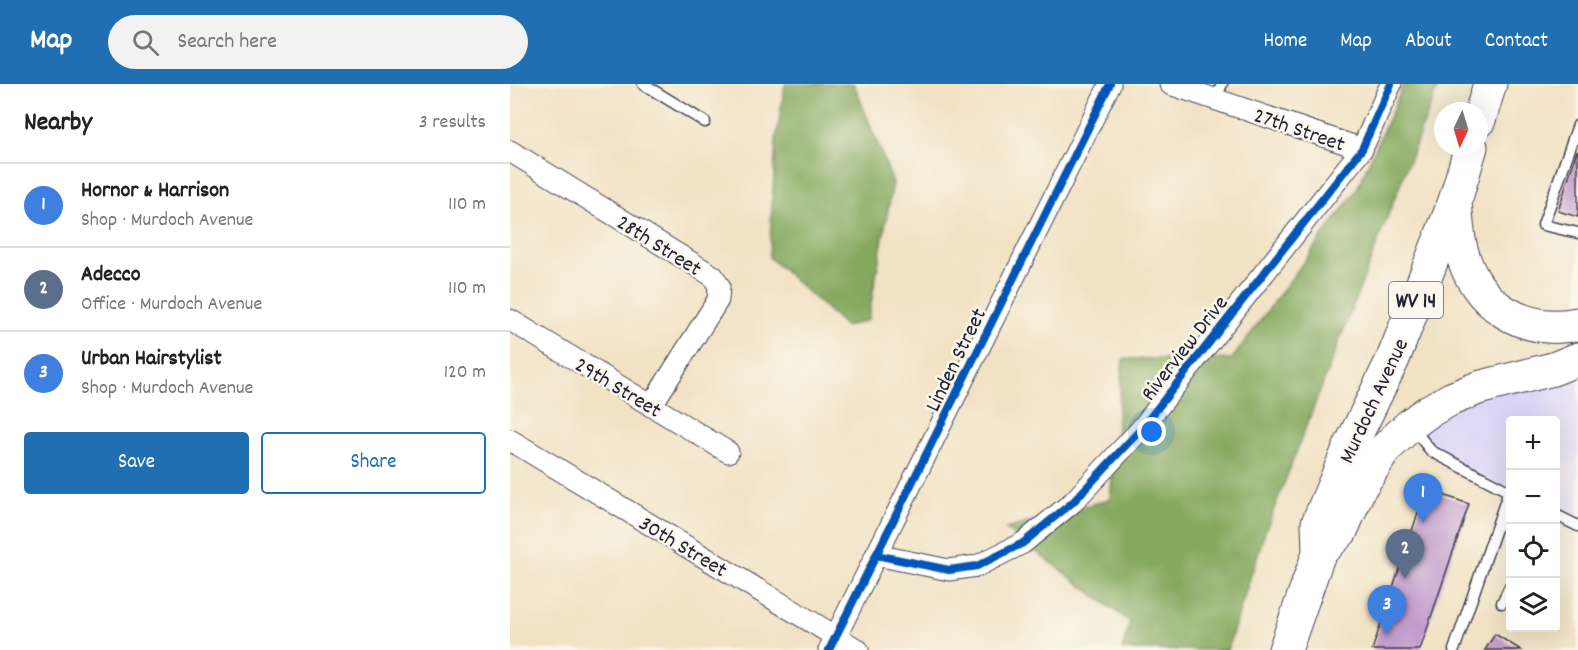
<!DOCTYPE html>
<meta charset="utf-8">
<style>
:root{--surface:#fff;--page:#f2f2f2;--text:#222;--muted:#767676;--line:#e0e0e0;--accent:#1f6fb2}
body{margin:0;font-family:Dekko,sans-serif;background:var(--page);color:var(--text)}
.controls{position:absolute;right:18px;bottom:18px;display:grid;overflow:hidden;border-radius:6px;box-shadow:0 6px 24px #0002}
.controls button{width:54px;height:54px;display:grid;place-items:center;padding:0;border:0;border-bottom:2px solid var(--line);background:var(--surface);color:var(--text);font:30px sans-serif}
.compass{position:absolute;left:924px;top:18px;width:54px;height:54px;border-radius:50%;background:var(--surface);box-shadow:0 6px 24px #0002;rotate:184deg}
.you{position:absolute;left:642px;top:348px;width:21px;height:21px;margin:-15px;border:4px solid #fff;border-radius:50%;background:#1a73e8;box-shadow:0 0 0 9px #1a73e833}
.badge{display:grid;place-items:center;width:39px;height:39px;border-radius:50%;background:var(--accent);color:#fff;font-size:20px;font-weight:700}
.pin{position:absolute;translate:-50% -50px;filter:drop-shadow(0 2px 3px #0008)}
.pin::after{content:'';position:absolute;top:32px;width:21px;height:18px;background:inherit;clip-path:polygon(0 0,100% 0,50% 100%)}
.list{margin:0;padding:0;list-style:none}
h2{display:flex;justify-content:space-between;align-items:center;height:78px;margin:0;padding:0 24px;font-size:26px}
h2 small{font-size:20px;font-weight:400;color:var(--muted)}
.list li{display:grid;grid-template-columns:39px 1fr auto;gap:18px;align-items:center;box-sizing:border-box;height:84px;padding:0 24px;border-top:2px solid var(--line)}
.list b{display:block;font-size:22px;white-space:nowrap}
.list p{margin:0;font-size:20px;white-space:nowrap;color:var(--muted)}
.list em{font-size:20px;font-style:normal;color:var(--muted)}
.actions{display:flex;gap:12px;padding:18px 24px}
.actions a{flex:1;padding:14px 0;border:2px solid var(--accent);border-radius:6px;text-align:center;font-size:21px;color:var(--accent)}
.actions .main{background:var(--accent);color:#fff}
.icon{flex:none;width:33px;height:33px;fill:none;stroke:currentColor;stroke-width:2;stroke-linecap:round;stroke-linejoin:round}
.map{position:relative;flex:none;width:1068px;height:566px;overflow:hidden}
header{display:flex;align-items:center;gap:36px;box-sizing:border-box;height:84px;padding:0 30px;background:var(--accent);color:#fff}
header strong{font-size:28px}
nav{display:flex;gap:33px;margin-inline-start:auto;font-size:21px}
.search{width:420px;height:54px;background:var(--page);display:flex;align-items:center;gap:15px;box-sizing:border-box;padding:0 21px;border-radius:33px;color:var(--muted);font-size:22px}
main{display:flex}
aside{flex:1;background:var(--surface)}
.map>svg:first-child{display:block}
.built{fill:#dbd6f7}
.forest{fill:#84a85d;stroke:#53654c;stroke-width:1.5}
.building{fill:#c29ccd}
.lines{fill:none;stroke-linecap:round;stroke-linejoin:round}
.service-casing{stroke:#413f50;stroke-width:13}
.minor-casing{stroke:#413f50;stroke-width:23}
.primary-casing{stroke:#413f50;stroke-width:35}
.service{stroke:#fff;stroke-width:10}
.minor{stroke:#fff;stroke-width:21}
.primary{stroke:#fff;stroke-width:33}
.cycleway-casing{stroke:#fbf7ec;stroke-width:11}
.cycleway{stroke:#0057b8;stroke-width:8}
.labels{text-anchor:middle;stroke-width:5;stroke-linejoin:round;paint-order:stroke}
.shield{fill:#fbf7ec;stroke:#636270;stroke-width:1.5}
.shield-label{font-size:21px;font-weight:bold;fill:#22223b}
.street-label{font-size:22px;fill:#22223b;stroke:#fbf7ec}
</style>
<header>
<strong>Map</strong>
<div class="search"><svg class="icon" aria-label="search" viewBox="0 0 24 24"><circle cx="10" cy="10" r="6"/><path d="M15 15l6 6"/></svg>Search here</div>
<nav><a>Home</a><a>Map</a><a>About</a><a>Contact</a></nav>
</header>
<main>
<aside>
<h2>Nearby<small>3 results</small></h2>
<ul class="list">
<li><span class="badge" style="background:#3f7fe0">1</span><div><b>Hornor &amp; Harrison</b><p>Shop · Murdoch Avenue</p></div><em>110 m</em></li>
<li><span class="badge" style="background:#5c6f8a">2</span><div><b>Adecco</b><p>Office · Murdoch Avenue</p></div><em>110 m</em></li>
<li><span class="badge" style="background:#3f7fe0">3</span><div><b>Urban Hairstylist</b><p>Shop · Murdoch Avenue</p></div><em>120 m</em></li>
</ul>
<div class="actions"><a class="main">Save</a><a>Share</a></div>
</aside>
<div class="map">
<svg width="1068" height="566" viewBox="0 0 1068 566">
<rect width="100%" height="100%" fill="#fbf7ec"/>
<filter id="ink" filterUnits="userSpaceOnUse"><feTurbulence type="fractalNoise" baseFrequency=".0167" numOctaves="2"/><feDisplacementMap in="SourceGraphic" scale="12" xChannelSelector="R" yChannelSelector="G"/><feConvolveMatrix kernelMatrix="1 2 1 2 8 2 1 2 1" color-interpolation-filters="sRGB"/></filter>
<filter id="wash" filterUnits="userSpaceOnUse"><feTurbulence type="fractalNoise" baseFrequency=".008" numOctaves="4" result="noise"/><feDisplacementMap in="SourceGraphic" scale="24" xChannelSelector="R" yChannelSelector="G"/><feGaussianBlur stdDeviation="1.35" result="paint"/><feColorMatrix in="noise" values="0 0 0 0 0 0 0 0 0 0 0 0 0 0 0 0 0 1.4 0 .05"/><feComposite in="paint" operator="in"/></filter>
<g filter="url(#wash)">
<rect width="100%" height="100%" fill="#f1e2c4"/>
<path class="built" d="M1068,275V442L1046,431V336H1000V408L921,367L900,341Z"/>
<g class="forest">
<path d="M275,0H344L383,99L358,236L336,243L259,173L266,56Z"/>
<path d="M894,0H929L754,451L717,566H612L620,538L496,445L600,415L613,275H722L846,107Z"/>
</g>
<g id="blocks">
<g class="building">
<path d="M1067,67H1068V133L1048,127Z"/>
<path d="M916,405L959,420L910,566H862Z"/>
<path d="M985,550L1011,566H975Z"/>
</g>
</g>
</g>
<g filter="url(#ink)">
<use href="#blocks" fill-opacity="0" stroke="#413f50" stroke-width="1.5"/>
<g class="lines">
<g class="service-casing">
<g id="service">
<path d="M133,0L195,38"/>
<path d="M706,15L712,0"/>
<path d="M1068,41L1033,141L1068,149"/>
<path d="M902,343L921,367L1000,408"/>
<path d="M1046,431L1068,442"/>
<path d="M992,519L1000,502"/>
<path d="M944,566L999,407"/>
</g>
</g>
<g class="minor-casing">
<g id="minor">
<path d="M660,0L852,65"/>
<path d="M0,67L203,192L209,202L208,216L141,322"/>
<path d="M0,236L218,368"/>
<path d="M0,356L348,566"/>
<path d="M366,471L439,486L467,482L513,459L563,418L631,345L852,65L881,0"/>
<path d="M319,566L600,0"/>
</g>
</g>
<g class="primary-casing">
<g id="primary">
<path d="M969,36L980,0"/>
<path d="M945,119C947,134 947,150 951,165C965,221 1013,251 1068,240"/>
<path d="M809,469L831,447L849,405L875,365L900,341L919,327L941,315L968,304L1043,285L1068,275"/>
<path d="M775,566L809,469L808,439L839,365L883,275L945,117L961,63"/>
</g>
</g>
<use href="#service" class="service"/>
<use href="#minor" class="minor"/>
<use href="#primary" class="primary"/>
<g class="cycleway-casing">
<g id="cycleway">
<path d="M366,471L439,486L467,482L513,459L563,418L631,345L852,65L881,0"/>
<path d="M319,566L600,0"/>
</g>
</g>
<use href="#cycleway" class="cycleway"/>
</g>
</g>
<g class="labels">
<rect class="shield" x="879" y="198" width="54" height="36" rx="4.5"/>
<g class="shield-label">
<text x="906" y="223">WV 14</text>
</g>
<g class="street-label">
<text transform="translate(790 44) rotate(19)" y="8">27th Street</text>
<text transform="translate(150 160) rotate(32)" y="8">28th Street</text>
<text transform="translate(673 263) rotate(-52)" y="8">Riverview Drive</text>
<text transform="translate(444 275) rotate(-64)" y="8">Linden Street</text>
<text transform="translate(109 302) rotate(31)" y="8">29th Street</text>
<text transform="translate(862 316) rotate(-65)" y="8">Murdoch Avenue</text>
<text transform="translate(174 461) rotate(31)" y="8">30th Street</text>
</g>
</g>
</svg>
<div class="controls">
<button>+</button>
<button>−</button>
<button><svg class="icon" aria-label="locate" viewBox="0 0 24 24"><circle cx="12" cy="12" r="6"/><path d="M12 2v4M12 18v4M2 12h4M18 12h4"/></svg></button>
<button><svg class="icon" aria-label="layers" viewBox="0 0 24 24"><path d="M12 4l9 5-9 5-9-5zM3 14l9 5 9-5"/></svg></button>
</div>
<svg class="compass" viewBox="-18 -18 36 36"><path d="M0-13l5 13h-10z" fill="#e53935"/><path d="M0 13l5-13h-10z" fill="#767676"/></svg>
<div class="you"></div>
<div class="pin badge" style="left:913px;top:439px;background:#3f7fe0">1</div>
<div class="pin badge" style="left:895px;top:495px;background:#5c6f8a">2</div>
<div class="pin badge" style="left:877px;top:551px;background:#3f7fe0">3</div>
</div>
</main>
